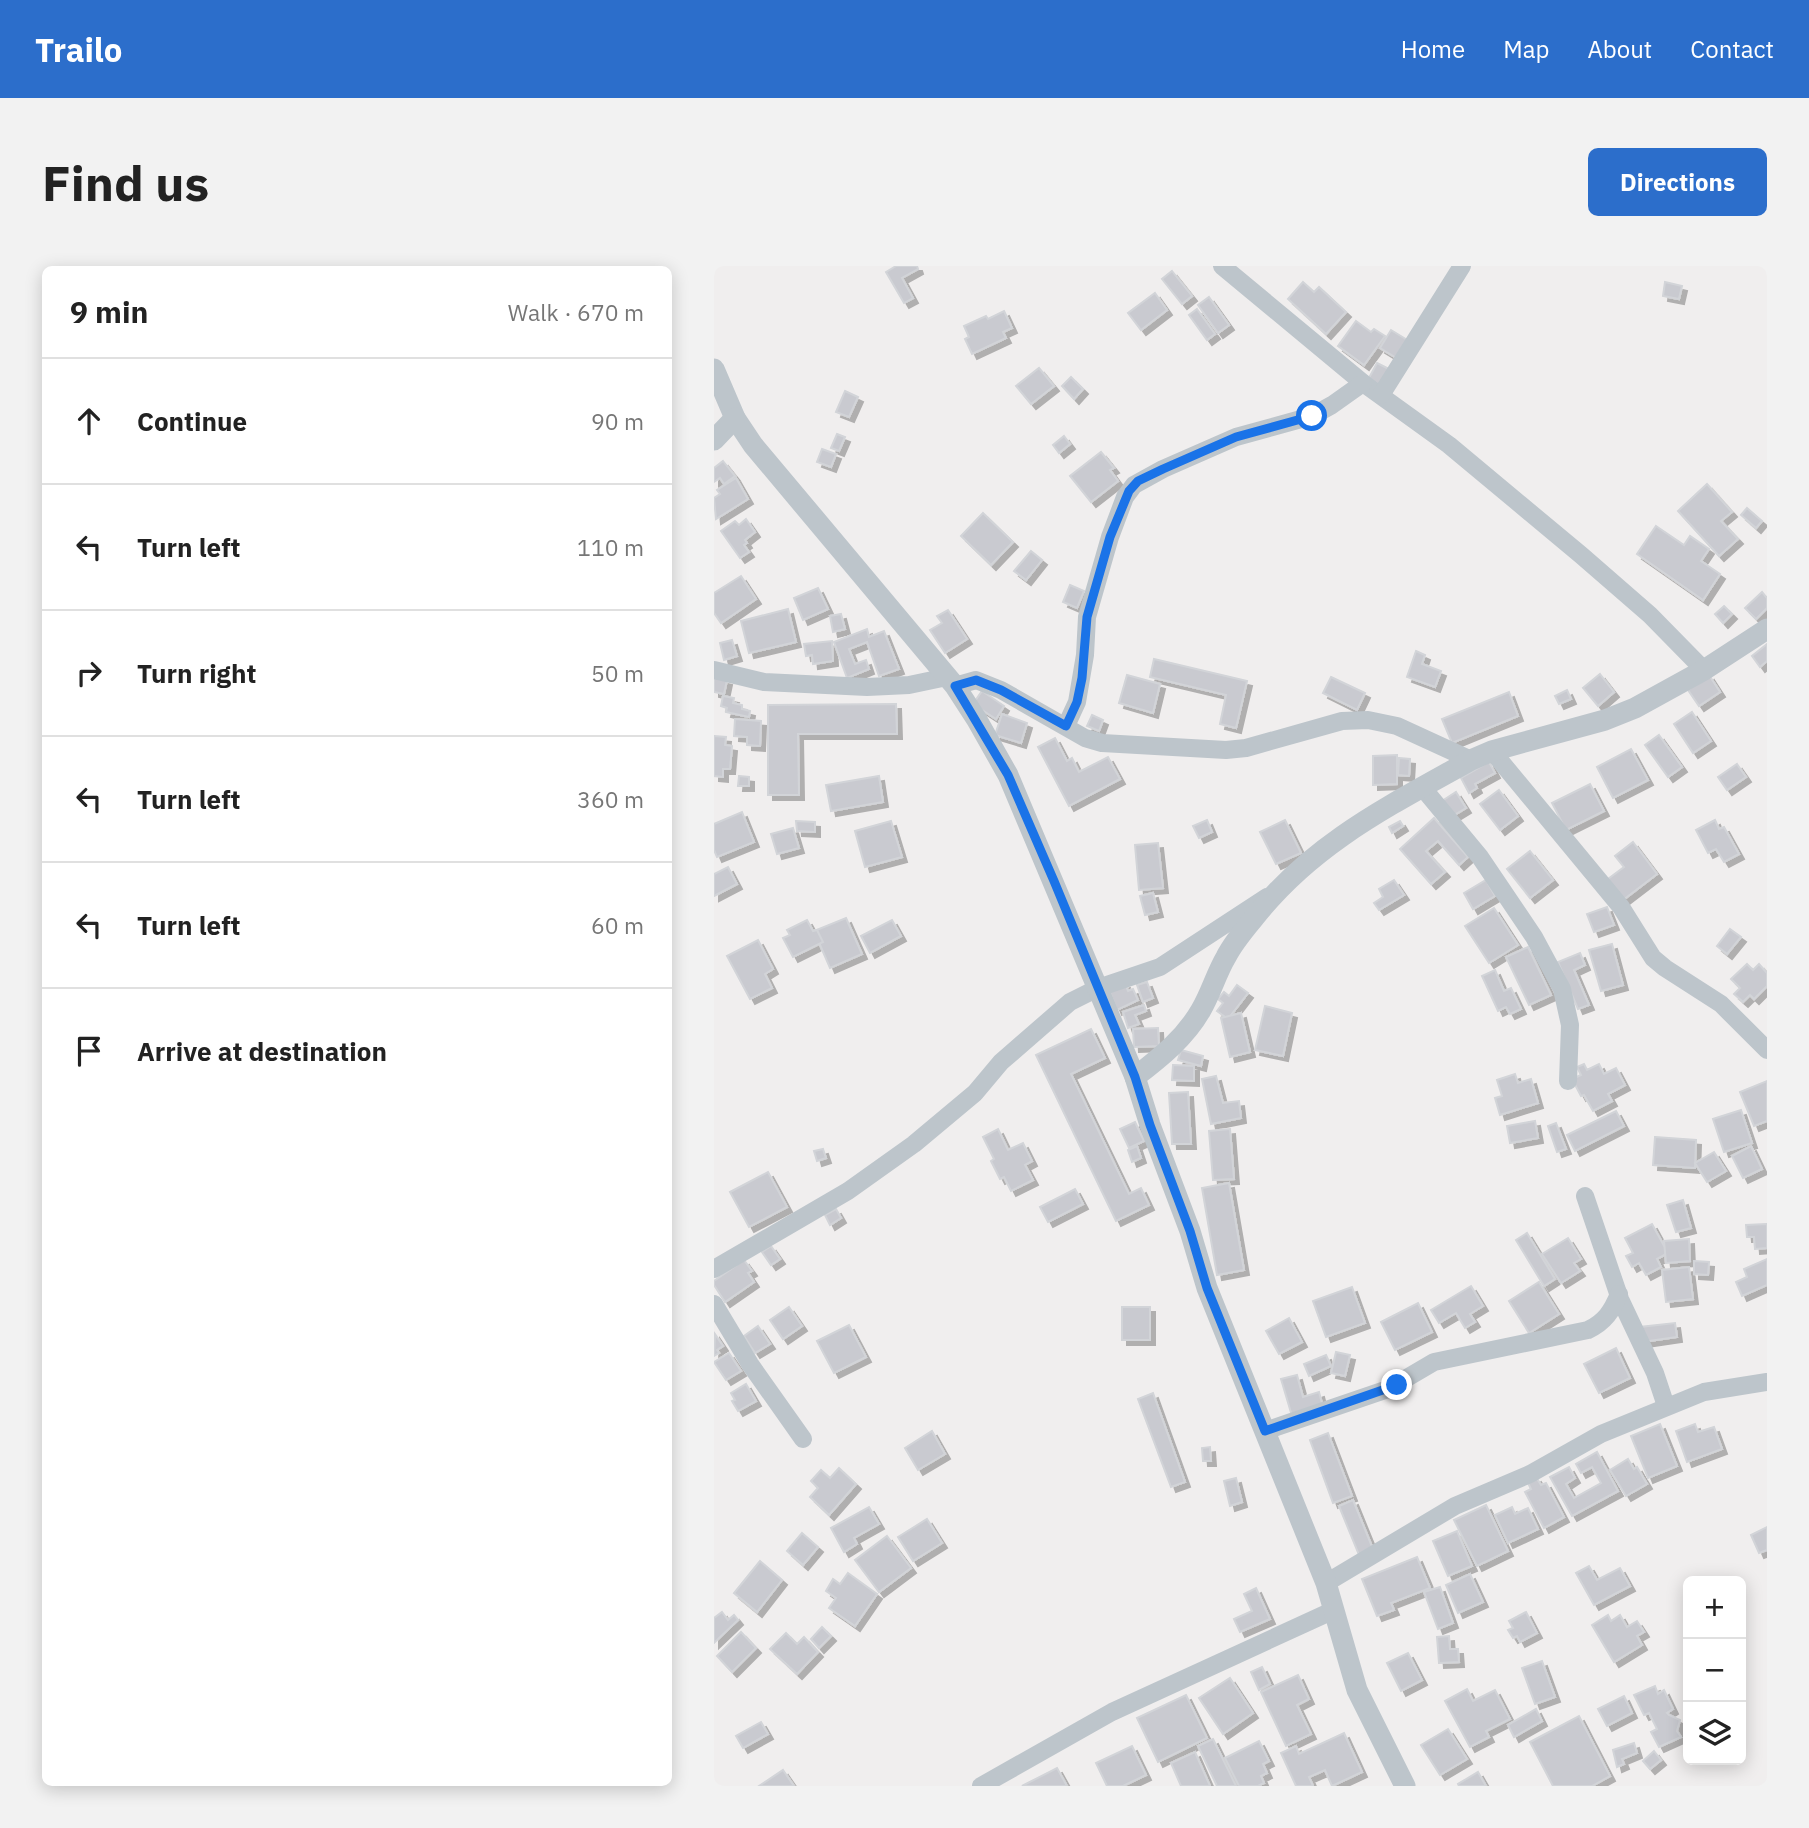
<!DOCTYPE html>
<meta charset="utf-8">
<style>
:root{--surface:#fff;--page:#f2f2f2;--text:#222;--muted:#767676;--line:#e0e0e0;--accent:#2c6ecb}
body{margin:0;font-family:"IBM Plex Sans",sans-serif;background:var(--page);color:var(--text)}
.controls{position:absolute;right:21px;bottom:21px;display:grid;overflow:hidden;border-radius:10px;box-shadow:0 4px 18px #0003}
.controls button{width:63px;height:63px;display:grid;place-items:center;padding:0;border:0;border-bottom:2px solid var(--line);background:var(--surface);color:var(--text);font:35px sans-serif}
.stop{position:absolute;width:21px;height:21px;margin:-16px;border:5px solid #1a73e8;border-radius:50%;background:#fff}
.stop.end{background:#1a73e8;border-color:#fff;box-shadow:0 2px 7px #0008}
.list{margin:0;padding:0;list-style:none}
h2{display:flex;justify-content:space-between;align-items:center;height:91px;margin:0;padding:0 28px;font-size:30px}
h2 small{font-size:23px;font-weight:400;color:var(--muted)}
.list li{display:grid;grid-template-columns:46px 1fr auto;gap:21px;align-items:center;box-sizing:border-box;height:126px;padding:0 28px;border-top:2px solid var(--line)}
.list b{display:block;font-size:26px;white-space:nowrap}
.list em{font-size:23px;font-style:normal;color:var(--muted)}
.icon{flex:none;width:38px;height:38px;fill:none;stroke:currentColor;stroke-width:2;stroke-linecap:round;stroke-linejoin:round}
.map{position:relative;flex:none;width:1053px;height:1520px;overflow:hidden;border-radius:10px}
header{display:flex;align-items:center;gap:42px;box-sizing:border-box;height:98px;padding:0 35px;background:var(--accent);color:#fff}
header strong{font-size:33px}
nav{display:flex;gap:38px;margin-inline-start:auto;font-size:24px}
.intro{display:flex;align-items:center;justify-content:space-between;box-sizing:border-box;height:168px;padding:0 42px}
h1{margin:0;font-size:49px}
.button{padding:18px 32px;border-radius:10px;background:var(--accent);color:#fff;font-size:24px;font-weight:700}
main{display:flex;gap:42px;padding:0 42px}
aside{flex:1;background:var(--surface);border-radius:10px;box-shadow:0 4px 18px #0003}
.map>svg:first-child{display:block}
.building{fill:#c9cad0;stroke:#d2d4d8;stroke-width:2;filter:url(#shadow)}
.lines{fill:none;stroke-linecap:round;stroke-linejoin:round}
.minor{stroke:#bdc5cb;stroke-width:18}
.tertiary{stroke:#bdc5cb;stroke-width:21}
.route{stroke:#1a73e8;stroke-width:9}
</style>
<header>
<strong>Trailo</strong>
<nav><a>Home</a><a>Map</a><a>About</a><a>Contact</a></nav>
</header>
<div class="intro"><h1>Find us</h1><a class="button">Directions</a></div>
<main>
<aside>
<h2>9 min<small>Walk · 670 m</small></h2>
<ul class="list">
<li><svg class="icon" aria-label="ahead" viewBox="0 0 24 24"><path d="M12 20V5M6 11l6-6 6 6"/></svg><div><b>Continue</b></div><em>90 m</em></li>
<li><svg class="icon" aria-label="left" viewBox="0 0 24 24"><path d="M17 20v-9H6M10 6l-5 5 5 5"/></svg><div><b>Turn left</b></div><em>110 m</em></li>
<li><svg class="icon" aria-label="right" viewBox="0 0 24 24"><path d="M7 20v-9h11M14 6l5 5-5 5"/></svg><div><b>Turn right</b></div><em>50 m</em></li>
<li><svg class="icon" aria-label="left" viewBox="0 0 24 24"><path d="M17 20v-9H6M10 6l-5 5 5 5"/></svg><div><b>Turn left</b></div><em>360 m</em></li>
<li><svg class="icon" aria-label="left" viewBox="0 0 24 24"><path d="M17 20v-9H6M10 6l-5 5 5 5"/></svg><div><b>Turn left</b></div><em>60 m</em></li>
<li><svg class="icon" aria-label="arrive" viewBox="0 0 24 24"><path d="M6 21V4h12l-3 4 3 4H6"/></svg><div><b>Arrive at destination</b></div></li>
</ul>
</aside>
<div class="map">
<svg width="1053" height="1520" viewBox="0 0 1053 1520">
<defs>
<filter id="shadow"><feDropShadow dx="5" dy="5" stdDeviation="0" flood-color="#0004"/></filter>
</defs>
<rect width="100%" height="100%" fill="#f0eeee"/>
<g class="building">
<path d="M182,0H203L204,3L188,12L199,32L190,37L172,6Z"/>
<path d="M458,5L478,30L468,38L448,13Z"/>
<path d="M589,16L600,26L605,21L632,46L612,68L574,33Z"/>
<path d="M951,16L968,20L965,33L949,30Z"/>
<path d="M441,27L453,44L427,64L414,47Z"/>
<path d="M495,31L515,59L504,67L484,39Z"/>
<path d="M483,43L501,68L493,74L475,49Z"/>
<path d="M290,45L298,62L289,66L292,72L258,88L251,73L255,71L250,60L272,50L274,53Z"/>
<path d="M642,55L657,66L660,63L671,70L650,99L624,80Z"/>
<path d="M677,64L695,75L684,93L666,82Z"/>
<path d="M663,97L675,103L666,119L655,112Z"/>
<path d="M325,102L340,120L317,138L302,120Z"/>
<path d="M357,111L369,123L360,133L348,120Z"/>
<path d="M131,125L144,131L135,151L122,146Z"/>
<path d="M123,168L131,171L125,185L117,182Z"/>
<path d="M350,170L356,178L345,187L339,179Z"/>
<path d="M108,183L122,188L117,201L103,196Z"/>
<path d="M387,186L400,202L396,204L404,215L377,236L356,210Z"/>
<path d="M9,195L21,210L10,218L6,212L0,216V202Z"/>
<path d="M22,212L34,233L2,253L0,232L6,228L3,224Z"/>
<path d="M993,218L1018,246L1007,255L1024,273L1005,290L964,245Z"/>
<path d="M1033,242L1048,255L1042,262L1027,249Z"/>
<path d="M269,247L299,276L277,299L247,270Z"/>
<path d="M32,253L41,266L31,274L33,277L30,279L35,286L26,292L7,265L21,255L25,259Z"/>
<path d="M942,260L970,279L976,270L995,283L987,295L1006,308L989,334L923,288Z"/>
<path d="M317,285L328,294L312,314L300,305Z"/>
<path d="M27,310L42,333L7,357L0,347V327Z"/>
<path d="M356,319L370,325L363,342L349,336Z"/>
<path d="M104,322L114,343L89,354L80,332Z"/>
<path d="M1048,326L1053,332V342L1042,353L1031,342Z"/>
<path d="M1010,340L1018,348L1009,357L1001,348Z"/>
<path d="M74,343L82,376L35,387L27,355Z"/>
<path d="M234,344L253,373L231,387L216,364L228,357L223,350Z"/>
<path d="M127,348L131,363L119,366L116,350Z"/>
<path d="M153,363L155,371L170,365L185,403L165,410L153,376L135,383L141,398L152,394L155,403L133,412L120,376Z"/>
<path d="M18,374L23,390L10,394L6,377Z"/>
<path d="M118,375L119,395L99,398L98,389L92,390L90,378Z"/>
<path d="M1053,378V395L1046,401L1038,390Z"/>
<path d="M702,385L711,389L708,398L727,405L721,421L693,411Z"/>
<path d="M440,393L533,415L522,462L506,458L512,429L436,411Z"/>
<path d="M886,408L900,426L884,440L869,422Z"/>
<path d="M413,409L446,418L439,447L405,437Z"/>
<path d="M995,409L1006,426L985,440L974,424Z"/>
<path d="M0,411L13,414L10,428L0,426Z"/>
<path d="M617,411L651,427L643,444L609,427Z"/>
<path d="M853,424L857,433L845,438L841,430Z"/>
<path d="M268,425L290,440L282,453L259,438Z"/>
<path d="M795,426L804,450L738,477L728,453Z"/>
<path d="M9,430L20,432L19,437L28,439V443L36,445L35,451L12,446L13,442L7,440Z"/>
<path d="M182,438L183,468H84L85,529H54V439Z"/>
<path d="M978,446L997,475L979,487L960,458Z"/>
<path d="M288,448L313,457L307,477L281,469Z"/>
<path d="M378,449L389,454L385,465L373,460Z"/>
<path d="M21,453L47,455L46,480L33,479V471L20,470Z"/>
<path d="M945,469L968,501L954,511L931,479Z"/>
<path d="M0,470L12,471L11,479L18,480L16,503H9V511L0,510Z"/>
<path d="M341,472L353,495L358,492L365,506L394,491L406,513L355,540L324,481Z"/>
<path d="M917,483L934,514L899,532L883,501Z"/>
<path d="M683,489V518L659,519V490Z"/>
<path d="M685,492L696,493L695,510L684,509Z"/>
<path d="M775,496L781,507L761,518L763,522L755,527L747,512Z"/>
<path d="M1023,498L1032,511L1013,524L1004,511Z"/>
<path d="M25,510L35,511V520H24Z"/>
<path d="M165,510L169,536L117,545L112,519Z"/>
<path d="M876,518L890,545L852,564L838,537Z"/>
<path d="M785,524L804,550L786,564L766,538Z"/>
<path d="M742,526L752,542L737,551L728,535Z"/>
<path d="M28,546L40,576L3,591L0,584V558Z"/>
<path d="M720,552L754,591L745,599L724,575L712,585L731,606L717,618L686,583Z"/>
<path d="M493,554L498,566L485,572L479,560Z"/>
<path d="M571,554L587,587L562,598L546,566Z"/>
<path d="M1001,554L1005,563L1010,561L1025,588L1010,596L1002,583L994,587L982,564Z"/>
<path d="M82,555L101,556V566L83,565Z"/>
<path d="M177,555L188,591L151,601L141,565Z"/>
<path d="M686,555L689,560L678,567L675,561Z"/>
<path d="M79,562L85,582L63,588L57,568Z"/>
<path d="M919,576L943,608L909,634L894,613L910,601L901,590Z"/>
<path d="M444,577L449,622L425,624L421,579Z"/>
<path d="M816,585L839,614L816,632L793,603Z"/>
<path d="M14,601L23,618L0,630V608Z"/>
<path d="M680,614L690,629L665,644L660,637L669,631L665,623Z"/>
<path d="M772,614L781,630L759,643L750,627Z"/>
<path d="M439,627L444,646L431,649L426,630Z"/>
<path d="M893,641L900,659L880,666L873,648Z"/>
<path d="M780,642L804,679L775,697L751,660Z"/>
<path d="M132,652L148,688L116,702L100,665Z"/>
<path d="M93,654L99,665L103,664L109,676L79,691L69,672L76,669L73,664Z"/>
<path d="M178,654L187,670L156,687L147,670Z"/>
<path d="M1016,663L1027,671L1013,688L1003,680Z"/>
<path d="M44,674L59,703L51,708L58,722L36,733L13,690Z"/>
<path d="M898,678L909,719L887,725L875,684Z"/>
<path d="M814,681L837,729L815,739L792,691Z"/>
<path d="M866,687L871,699L860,704L875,739L864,743L844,696Z"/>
<path d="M1033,698L1039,704L1045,698L1053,707V720L1040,733L1036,729L1029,736L1020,728L1026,722L1017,713Z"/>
<path d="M781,704L790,725L797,722L807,743L796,748L792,741L784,745L768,710Z"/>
<path d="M433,716L439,732L429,736L423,719Z"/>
<path d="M411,717L414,725L419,723L424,734L403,744L395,724Z"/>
<path d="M523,719L534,727L514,753L503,745L509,737L504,733L510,726L515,730Z"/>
<path d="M430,739L432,745L421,749L425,758L414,762L409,746Z"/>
<path d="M551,740L578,747L569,790L541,784Z"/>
<path d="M527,747L536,786L516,791L507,752Z"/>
<path d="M444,762L445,780L420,781L419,763Z"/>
<path d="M377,763L391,792L357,808L415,928L427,922L435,939L402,955L322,789Z"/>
<path d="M467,784L489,790L487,800L464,794Z"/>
<path d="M870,798L873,804L885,798L890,808L902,802L911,819L894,828L898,835L879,845L870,829L867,830L858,813L867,809L863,801Z"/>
<path d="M459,799L480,800V815L458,814Z"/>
<path d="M801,808L804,817L817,813L824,837L786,849L781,832L788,830L783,814Z"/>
<path d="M502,810L509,837L525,835L527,852L497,858L488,813Z"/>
<path d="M1053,815V855L1040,860L1026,826Z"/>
<path d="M474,826L477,878H458L455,827Z"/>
<path d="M1027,844L1038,877L1010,886L999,853Z"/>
<path d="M902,845L910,860L861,885L853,869Z"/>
<path d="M821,855L824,872L796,877L793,860Z"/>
<path d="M421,856L430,875L415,882L406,863Z"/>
<path d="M842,857L852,883L843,886L834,860Z"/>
<path d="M284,863L294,884L309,877L318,895L311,899L319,914L297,925L290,911L286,913L277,895L280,893L269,871Z"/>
<path d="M516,863L520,913L499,914L495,865Z"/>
<path d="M941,871L982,874L981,902L939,899Z"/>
<path d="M423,880L427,892L418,896L414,884Z"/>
<path d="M1037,880L1048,903L1029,912L1018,890Z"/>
<path d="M109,883L112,892L103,895L100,885Z"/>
<path d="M1000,886L1012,905L993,916L981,897Z"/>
<path d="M54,906L73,941L35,961L16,926Z"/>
<path d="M515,917L530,1004L503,1009L488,922Z"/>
<path d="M361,923L369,938L334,956L326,941Z"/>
<path d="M969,934L977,962L962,966L953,939Z"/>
<path d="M122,943L127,952L116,959L111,949Z"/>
<path d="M938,958L954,987L943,993L947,1001L932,1009L925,997L918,1001L912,990L919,987L911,972Z"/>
<path d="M1053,958V982L1041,983L1040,971H1033L1032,959Z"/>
<path d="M813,967L841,1013L830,1020L802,974Z"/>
<path d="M854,972L867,993L860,997L866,1005L847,1017L828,988Z"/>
<path d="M975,973L976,995L952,997L950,975Z"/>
<path d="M57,980L66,993L57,999L48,986Z"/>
<path d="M1053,993V1019L1028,1030L1022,1016L1033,1011L1030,1003Z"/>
<path d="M30,994L38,1005L34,1007L40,1016L11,1036L0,1019V1015Z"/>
<path d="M980,995L995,996L994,1009L980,1008Z"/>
<path d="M975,1001L979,1033L952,1036L948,1004Z"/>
<path d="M825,1016L845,1048L815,1067L795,1035Z"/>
<path d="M757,1020L769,1040L756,1048L761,1056L751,1062L742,1047L725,1057L717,1044Z"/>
<path d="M638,1021L651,1057L612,1071L599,1035Z"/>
<path d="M704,1037L718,1066L681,1084L667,1056Z"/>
<path d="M75,1041L88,1060L69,1073L56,1054Z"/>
<rect x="408" y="1041" width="28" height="33"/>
<path d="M575,1052L588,1076L565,1088L552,1065Z"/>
<path d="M961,1057L963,1071L928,1076L926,1061Z"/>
<path d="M135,1059L152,1091L120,1107L103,1075Z"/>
<path d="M44,1060L56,1078L41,1087L30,1070Z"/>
<path d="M1,1068L9,1080L3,1084L5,1087L0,1090Z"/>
<path d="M902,1082L916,1112L885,1127L870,1098Z"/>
<path d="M622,1086L636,1089L631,1110L617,1107Z"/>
<path d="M15,1087L27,1105L12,1114L0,1096Z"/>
<path d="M612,1089L617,1100L595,1110L590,1098Z"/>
<path d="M583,1109L589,1131L605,1126L609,1141L578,1150L567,1113Z"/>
<path d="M32,1118L42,1135L24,1145L18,1135L21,1134L17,1127Z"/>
<path d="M439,1127L471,1216L457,1221L424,1133Z"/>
<path d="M946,1158L963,1200L934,1212L917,1170Z"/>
<path d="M981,1158L984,1166L1000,1161L1008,1183L973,1196L962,1165Z"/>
<path d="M218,1165L231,1188L204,1204L191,1182Z"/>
<path d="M614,1167L638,1230L619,1237L596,1174Z"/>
<path d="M496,1181L497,1195H489L488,1182Z"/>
<path d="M883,1186L904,1225L858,1250L836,1211L855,1201L861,1212L852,1218L860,1232L887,1217L878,1201L867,1207L862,1198Z"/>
<path d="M914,1193L920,1203L923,1201L933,1218L912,1230L896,1204Z"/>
<path d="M125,1202L142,1218L115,1249L96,1231L104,1222L97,1215L107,1204L116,1212Z"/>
<path d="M822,1211L827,1219L832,1217L850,1251L830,1262L811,1226L817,1223L813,1215Z"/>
<path d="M522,1212L528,1236L516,1240L510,1215Z"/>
<path d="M639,1234L659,1283L645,1289L625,1240Z"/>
<path d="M772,1239L794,1285L763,1300L740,1254Z"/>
<path d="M155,1241L165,1258L140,1272L143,1278L130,1286L117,1262Z"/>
<path d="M798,1241L801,1248L814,1242L824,1263L794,1277L781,1249Z"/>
<path d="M213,1253L228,1277L199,1295L184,1271Z"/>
<path d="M1053,1261V1284L1045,1287L1037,1269Z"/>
<path d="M743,1265L758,1300L734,1310L719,1275Z"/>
<path d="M88,1267L104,1281L89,1299L73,1285Z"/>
<path d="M173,1270L197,1302L165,1326L141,1294Z"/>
<path d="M703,1291L716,1322L677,1337L680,1344L663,1350L648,1313Z"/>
<path d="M46,1295L68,1314L43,1346L20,1327Z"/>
<path d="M875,1300L883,1314L906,1302L916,1320L880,1339L862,1307Z"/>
<path d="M134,1307L163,1328L141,1360L115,1342L122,1332L112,1325L119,1313L126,1318Z"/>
<path d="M756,1308L769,1336L744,1347L732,1319Z"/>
<path d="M726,1321L739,1357L724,1363L710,1326Z"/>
<path d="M542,1322L556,1353L526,1366L520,1353L538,1345L530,1328Z"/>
<path d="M8,1346L14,1354L20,1349L24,1354L0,1377V1352Z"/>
<path d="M812,1346L823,1367L806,1376L803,1370L799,1372L794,1364L799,1362L795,1355Z"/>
<path d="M894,1349L897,1355L906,1349L913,1361L923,1355L930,1366L923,1370L928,1379L900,1396L878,1359Z"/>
<path d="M108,1361L117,1370L105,1382L97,1373Z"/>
<path d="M27,1366L42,1382L18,1406L3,1390Z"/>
<path d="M72,1367L83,1378L90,1371L104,1386L83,1408L56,1383Z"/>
<path d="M735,1370L736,1383H744L745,1396L725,1397L723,1371Z"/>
<path d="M694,1387L708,1414L687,1425L673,1397Z"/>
<path d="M828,1395L841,1431L821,1438L808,1402Z"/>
<path d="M548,1401L556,1418L545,1424L537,1406Z"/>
<path d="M584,1409L595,1433L583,1439L597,1468L572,1480L547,1426Z"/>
<path d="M516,1412L539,1447L509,1468L485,1432Z"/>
<path d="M941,1420L944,1428L950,1424L959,1443L953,1447L955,1449L966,1454L963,1465L967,1471L945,1481L937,1466L943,1463L935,1447L930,1449L920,1429Z"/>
<path d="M753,1423L759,1435L781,1424L796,1453L772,1465L775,1471L756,1481L731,1435Z"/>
<path d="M472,1429L493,1472L444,1496L423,1452Z"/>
<path d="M910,1430L918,1447L893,1460L884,1443Z"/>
<path d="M822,1443L828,1455L800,1471L794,1459Z"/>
<path d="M865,1450L896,1510L878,1520H839L816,1476Z"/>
<path d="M47,1456L54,1468L29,1482L22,1470Z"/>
<path d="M734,1463L753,1493L726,1509L707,1479Z"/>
<path d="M630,1467L648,1506L618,1520L611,1504L595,1511L599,1520H582L567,1487L582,1480L585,1488Z"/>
<path d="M499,1473L522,1520H503L484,1480Z"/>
<path d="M545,1475L555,1495L549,1498L553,1507L547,1510L550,1517L544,1520H525L511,1492Z"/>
<path d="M920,1477L923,1487L908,1493L910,1498L903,1501L899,1484Z"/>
<path d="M418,1480L432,1509L409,1520H393L382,1497Z"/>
<path d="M940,1485L947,1494L936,1503L929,1495Z"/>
<path d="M481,1486L496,1520H467L457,1497Z"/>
<path d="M343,1502L353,1520H308Z"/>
<path d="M69,1504L80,1520H45Z"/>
<path d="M764,1506L772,1520H745L744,1518Z"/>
</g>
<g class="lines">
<g class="minor">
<path d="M508,0L649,117L735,179L867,289L936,349L990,404"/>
<path d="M667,129L748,0"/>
<path d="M0,404L50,416L153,421L195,419L233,411"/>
<path d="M241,420L262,414L287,424L371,472L388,477L512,484L532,482L628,455L654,454L683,460L757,494"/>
<path d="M352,460L363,436L371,389L373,351L396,271L411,231L420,219L449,203L522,171L598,150L618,139L649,117"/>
<path d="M778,485L907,641L939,692L951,702L1007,738L1053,784"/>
<path d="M708,521L766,591L820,671L848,723L856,759L854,815"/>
<path d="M871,930L906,1033L941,1107L952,1140"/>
<path d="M0,1003L134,925L200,878L261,827L287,796L356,736L384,722L446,701L553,631"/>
<path d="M0,1038L36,1098L89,1173"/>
<path d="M551,1165L674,1123L720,1096L874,1064C891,1056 898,1045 905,1028"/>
<path d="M612,1317L741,1240L816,1208L887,1168L990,1126L1053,1116"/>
<path d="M267,1520L398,1446L618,1345"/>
</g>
<g class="tertiary">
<path d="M0,103L21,152L39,179L241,420L263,454L294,509L421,811L436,859L476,965L493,1022L612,1317L643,1424L691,1520"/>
<path d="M0,174L21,152"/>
<path d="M421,811C446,792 471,772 487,744C497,727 502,708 512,691C519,677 530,664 540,652C599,577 675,540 757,494L778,485L891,454L921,442L990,404L1053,363"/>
</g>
</g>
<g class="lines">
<path class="route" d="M598,150L522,171L449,203L424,215L415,225L396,271L373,351L368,412L363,436L352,460L287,424L262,414L241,420L294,509L340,615L421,811L436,859L476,965L493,1022L551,1165L683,1119"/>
</g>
</svg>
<div class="controls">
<button>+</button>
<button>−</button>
<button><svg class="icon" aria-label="layers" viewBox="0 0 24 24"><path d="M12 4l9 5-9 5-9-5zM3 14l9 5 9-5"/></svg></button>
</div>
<div class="stop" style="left:598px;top:150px"></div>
<div class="stop end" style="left:683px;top:1119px"></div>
</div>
</main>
